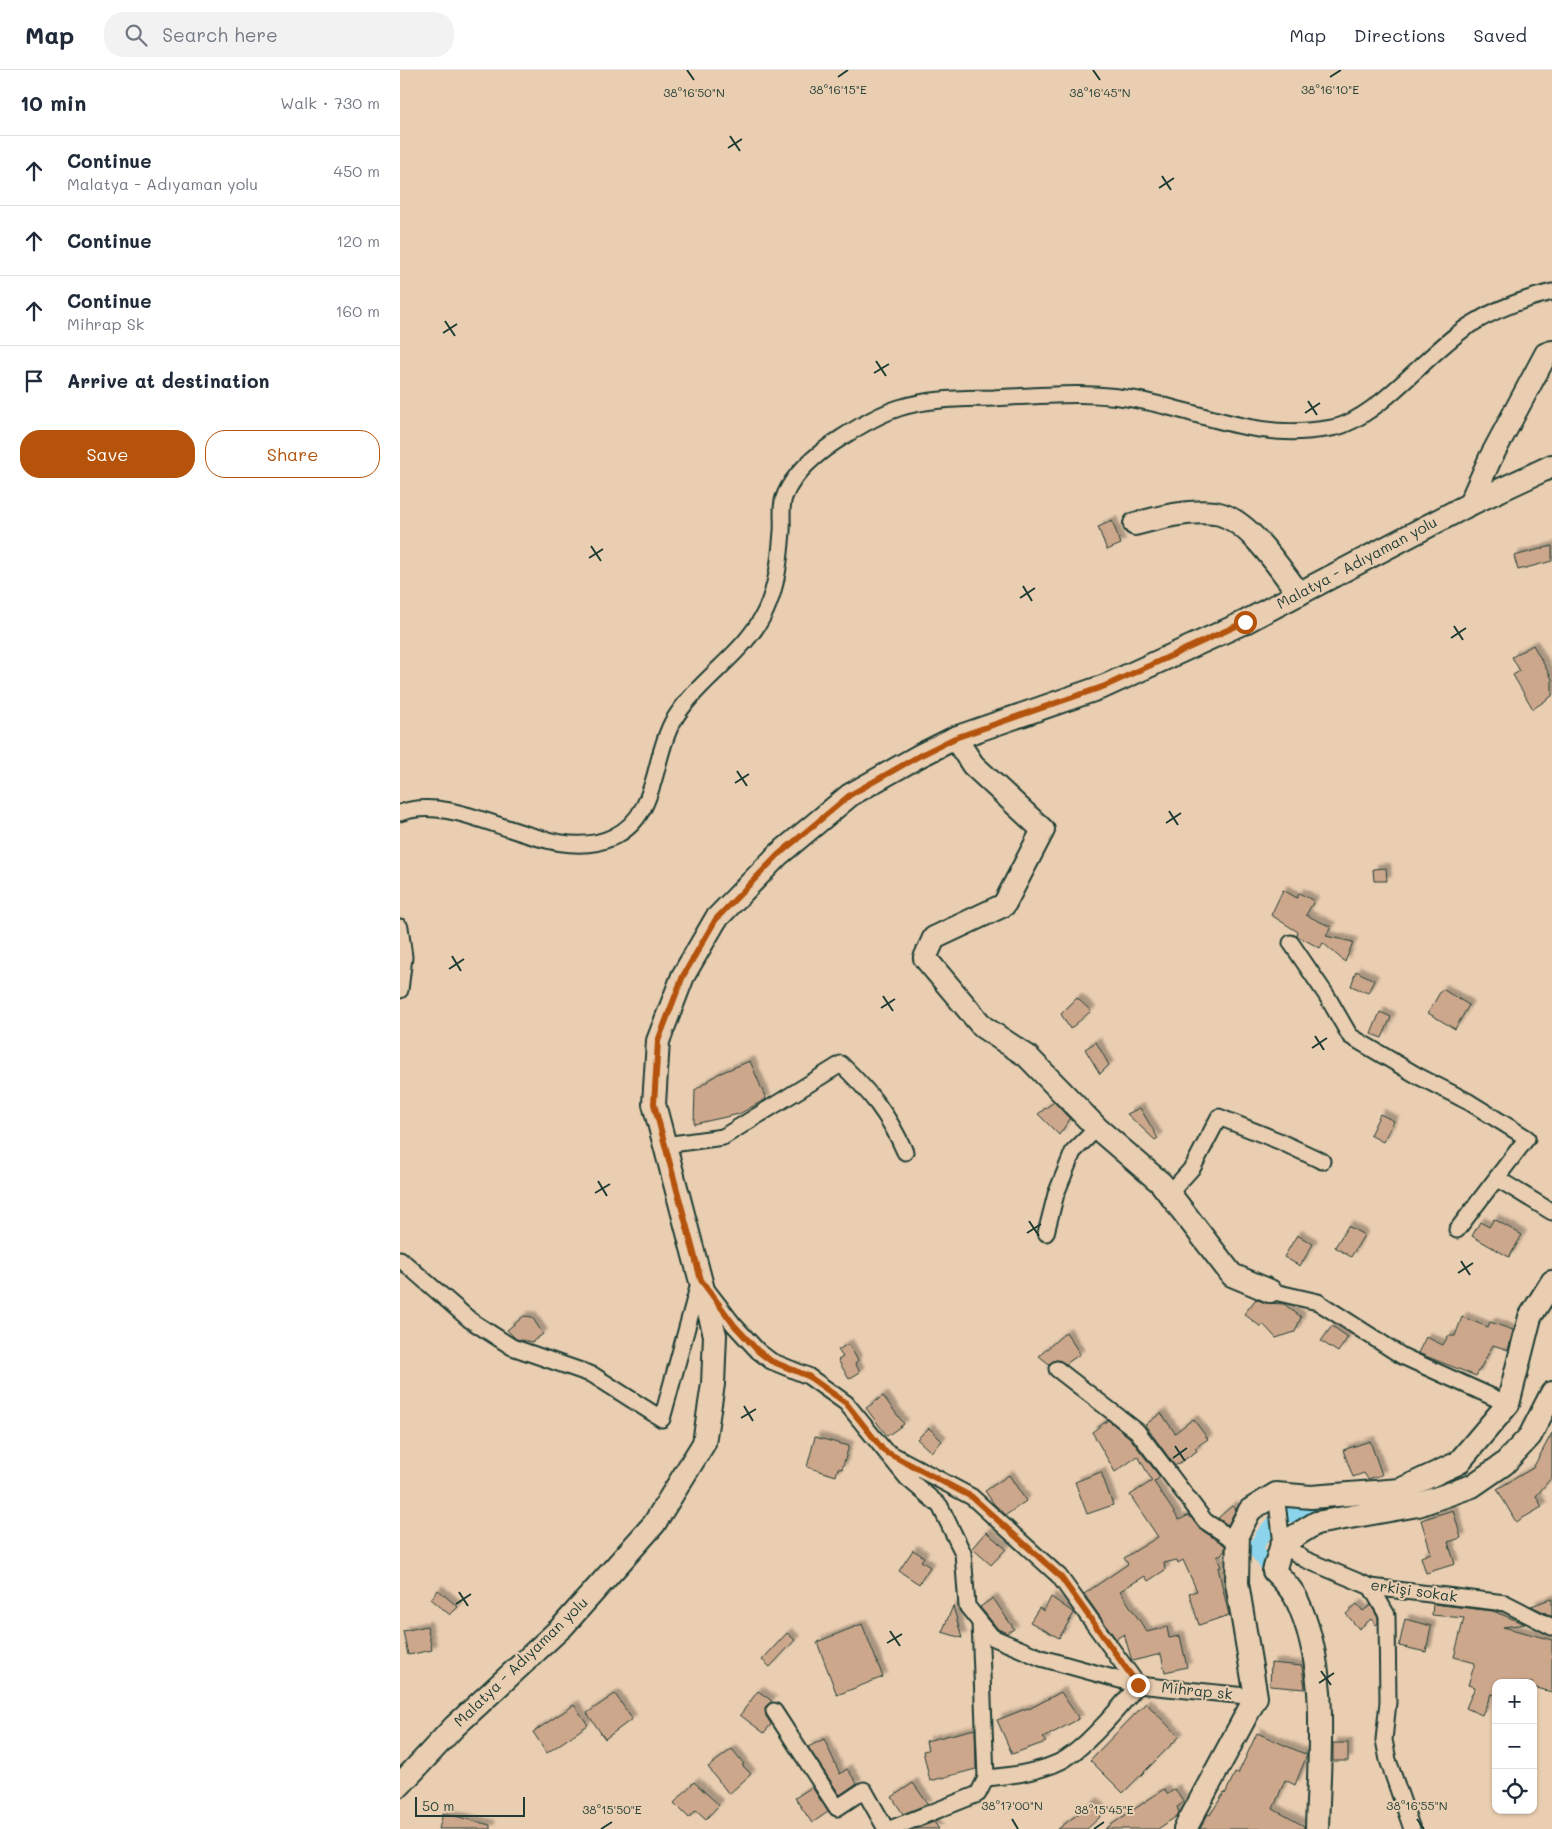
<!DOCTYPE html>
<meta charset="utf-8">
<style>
:root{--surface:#fff;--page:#f2f2f3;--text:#1f2937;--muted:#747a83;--line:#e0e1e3;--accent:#b45309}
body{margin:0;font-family:Mali,sans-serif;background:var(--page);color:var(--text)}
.controls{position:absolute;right:15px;bottom:15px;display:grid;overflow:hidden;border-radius:10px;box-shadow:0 1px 4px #0004}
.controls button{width:45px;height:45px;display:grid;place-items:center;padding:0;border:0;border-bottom:1px solid var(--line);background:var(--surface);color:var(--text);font:25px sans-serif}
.scale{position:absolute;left:15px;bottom:12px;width:110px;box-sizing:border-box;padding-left:5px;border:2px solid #1f3d34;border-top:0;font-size:14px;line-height:18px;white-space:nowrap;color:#1f3d34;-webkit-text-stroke:4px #eaceb1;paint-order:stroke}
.stop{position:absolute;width:15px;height:15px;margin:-11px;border:4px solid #b45309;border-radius:50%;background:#fff}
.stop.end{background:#b45309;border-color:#fff;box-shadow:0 1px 5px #0008}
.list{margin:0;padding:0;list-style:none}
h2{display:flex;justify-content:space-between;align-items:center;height:65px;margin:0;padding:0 20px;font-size:21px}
h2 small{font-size:16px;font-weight:400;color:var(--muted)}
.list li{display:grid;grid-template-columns:32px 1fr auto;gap:15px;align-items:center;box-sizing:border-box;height:70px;padding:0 20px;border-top:1px solid var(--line)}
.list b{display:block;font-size:19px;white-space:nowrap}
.list p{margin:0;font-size:16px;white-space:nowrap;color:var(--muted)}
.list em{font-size:16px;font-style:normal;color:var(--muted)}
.actions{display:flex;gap:10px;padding:15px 20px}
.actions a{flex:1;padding:11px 0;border:1px solid var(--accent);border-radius:20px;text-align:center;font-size:18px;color:var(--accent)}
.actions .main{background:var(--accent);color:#fff}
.icon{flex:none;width:28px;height:28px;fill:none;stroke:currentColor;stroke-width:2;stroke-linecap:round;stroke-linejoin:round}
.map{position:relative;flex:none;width:1152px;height:1759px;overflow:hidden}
header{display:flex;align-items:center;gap:30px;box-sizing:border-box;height:70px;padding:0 25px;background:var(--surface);border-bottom:1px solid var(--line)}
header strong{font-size:24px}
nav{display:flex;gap:28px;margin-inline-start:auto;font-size:18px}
.search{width:350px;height:45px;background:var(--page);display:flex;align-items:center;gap:12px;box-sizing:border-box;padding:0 18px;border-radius:20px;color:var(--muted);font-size:19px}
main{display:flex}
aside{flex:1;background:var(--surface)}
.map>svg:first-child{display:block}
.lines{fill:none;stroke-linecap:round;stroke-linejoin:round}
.canal{stroke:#8bd4ec;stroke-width:15}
.building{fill:#cda78c;stroke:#1f3d34;filter:url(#shadow)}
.street-casing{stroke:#1f3d34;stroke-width:19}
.secondary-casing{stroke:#1f3d34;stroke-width:26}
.street{stroke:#eaceb1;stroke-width:15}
.secondary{stroke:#eaceb1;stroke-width:22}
.route{stroke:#b45309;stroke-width:6}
.ticks{fill:none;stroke:#1f3d34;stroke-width:2}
.labels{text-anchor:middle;stroke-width:4;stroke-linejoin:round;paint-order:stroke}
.street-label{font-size:15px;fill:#1f3d34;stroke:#eaceb1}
.ticks-label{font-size:12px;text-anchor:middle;fill:#1f3d34;stroke:#eaceb1;stroke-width:4;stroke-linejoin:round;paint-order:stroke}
</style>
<header>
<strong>Map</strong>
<div class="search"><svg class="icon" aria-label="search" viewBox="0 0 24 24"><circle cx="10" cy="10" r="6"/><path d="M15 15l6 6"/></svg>Search here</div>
<nav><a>Map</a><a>Directions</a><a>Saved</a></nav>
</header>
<main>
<aside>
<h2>10 min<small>Walk · 730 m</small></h2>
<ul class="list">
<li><svg class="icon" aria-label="ahead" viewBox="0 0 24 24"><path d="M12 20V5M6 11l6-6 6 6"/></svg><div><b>Continue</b><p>Malatya - Adıyaman yolu</p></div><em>450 m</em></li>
<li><svg class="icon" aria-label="ahead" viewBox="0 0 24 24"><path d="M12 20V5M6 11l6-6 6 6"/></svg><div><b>Continue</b></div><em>120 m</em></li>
<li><svg class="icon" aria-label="ahead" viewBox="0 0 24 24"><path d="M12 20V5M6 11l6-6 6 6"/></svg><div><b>Continue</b><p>Mihrap Sk</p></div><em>160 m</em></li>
<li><svg class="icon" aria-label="arrive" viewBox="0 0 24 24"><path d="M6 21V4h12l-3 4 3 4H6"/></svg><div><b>Arrive at destination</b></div></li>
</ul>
<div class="actions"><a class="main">Save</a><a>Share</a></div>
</aside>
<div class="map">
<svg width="1152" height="1759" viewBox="0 0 1152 1759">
<defs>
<filter id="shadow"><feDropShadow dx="4.5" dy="-4.5" stdDeviation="1" flood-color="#0004"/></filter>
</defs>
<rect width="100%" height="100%" fill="#eaceb1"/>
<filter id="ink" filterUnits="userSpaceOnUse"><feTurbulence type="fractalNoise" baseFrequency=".02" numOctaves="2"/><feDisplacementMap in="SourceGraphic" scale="10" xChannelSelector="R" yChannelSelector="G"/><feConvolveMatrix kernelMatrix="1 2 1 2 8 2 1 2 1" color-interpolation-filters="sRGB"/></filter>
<g filter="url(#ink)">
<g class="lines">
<path class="canal" d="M877,1507L855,1479C873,1442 891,1444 929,1437"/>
</g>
<g class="building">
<path d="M712,451L721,474L707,480L698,457Z"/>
<path d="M1152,476V491L1118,500L1114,486Z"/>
<path d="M1133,575L1152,609V626L1133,639L1113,605L1120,601L1112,587Z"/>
<path d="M986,798L987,811H974L973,799Z"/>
<path d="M883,820L897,828L899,823L914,831L906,845L931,857L926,866L953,872L945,892L923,873L920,878L897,866L898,862L871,845Z"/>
<path d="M956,901L974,910L968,923L951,916Z"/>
<path d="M1042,919L1069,935L1055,959L1028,943Z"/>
<path d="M677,928L691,941L670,959L661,944Z"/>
<path d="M980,942L991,947L982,968L971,964Z"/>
<path d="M696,972L709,995L700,1004L685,979Z"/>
<path d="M350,991L366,1029L339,1044L294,1054L295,1020L318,1004Z"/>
<path d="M654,1032L670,1049L659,1065L638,1044Z"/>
<path d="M740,1038L758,1068L755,1070L727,1044Z"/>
<path d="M980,1044L994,1051L983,1072L970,1065Z"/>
<path d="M1094,1149L1122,1165L1109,1187L1072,1166L1080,1152L1089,1157Z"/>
<path d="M948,1156L964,1165L951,1187L935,1177Z"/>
<path d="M897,1165L913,1174L900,1196L884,1187Z"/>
<path d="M856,1229L865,1233L884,1234L901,1247L895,1262L876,1268L863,1254L861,1257L844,1244Z"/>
<path d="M124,1246L132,1247L143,1264L132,1272L116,1269L107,1260Z"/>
<path d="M1062,1247L1088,1257L1090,1252L1113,1260L1108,1280L1093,1275L1076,1306L1018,1283L1026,1267L1043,1275L1048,1266H1055Z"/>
<path d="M932,1256L948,1267L938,1282L921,1271Z"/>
<path d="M666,1262L680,1284L666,1294L658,1290L649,1294L639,1286Z"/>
<path d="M448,1274L458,1290L455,1293L460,1302L449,1309L438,1290L443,1287L438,1280Z"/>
<path d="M483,1326L504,1354L487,1366L466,1338Z"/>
<path d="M761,1343L775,1363L793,1349L808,1369L795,1378L797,1381L775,1396L745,1355Z"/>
<path d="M708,1350L730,1368L760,1407L754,1412L779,1450L789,1445L800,1459L825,1475V1481L817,1487L821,1497L818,1498L829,1545L799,1555L789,1523L797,1521L783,1490L778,1493L777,1490L764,1493L765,1500L748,1511L745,1506L720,1521L747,1562L767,1557L769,1568L780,1566L787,1597L765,1602L761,1584L732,1591L724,1564L716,1569L684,1524L728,1494L724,1488L758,1467L730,1425L752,1411L738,1386L715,1402L692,1362Z"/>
<path d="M529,1358L542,1371L531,1382L517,1369Z"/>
<path d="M1152,1363V1407L1136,1426L1142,1437L1116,1452L1097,1419L1133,1398Z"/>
<path d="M415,1367L449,1376L442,1399L438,1398L436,1406L407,1397Z"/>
<path d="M970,1371L982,1405L968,1409L964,1403L953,1407L943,1380Z"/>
<path d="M701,1402L713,1435L687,1444L675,1412Z"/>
<path d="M609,1405L626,1431L606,1445L594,1434L585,1421Z"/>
<path d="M832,1436L836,1439L828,1455L818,1448Z"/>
<path d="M1053,1440L1061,1468L1048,1472L1055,1494L1026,1503L1021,1487L1031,1483L1021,1450Z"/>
<path d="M586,1462L606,1479L591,1495L572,1478Z"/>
<path d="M513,1480L524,1487L521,1491L530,1497L519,1514L499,1501Z"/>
<path d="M38,1520L58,1537L50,1545L31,1529Z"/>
<path d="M651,1527L674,1543L659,1568L630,1552L639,1538L644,1541Z"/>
<path d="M593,1528L614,1559L607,1563L598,1559L580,1537Z"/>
<path d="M1152,1529V1546L1131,1536L1145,1531Z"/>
<path d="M957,1534L963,1541L971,1535L978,1548V1553L976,1555L971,1549L959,1559L946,1544Z"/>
<path d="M1033,1534L1093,1541L1125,1554L1103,1557L1152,1570V1622L1133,1617V1613H1096V1625L1091,1624L1082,1645L1066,1638L1075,1617L1068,1615L1075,1593L1054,1587L1064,1548L1032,1545Z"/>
<path d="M553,1536L562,1568L542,1562Z"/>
<path d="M1005,1549L1031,1556L1026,1582L999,1576Z"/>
<path d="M462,1554L483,1607L437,1625L417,1572Z"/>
<path d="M27,1556L32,1580L8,1585L3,1561Z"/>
<path d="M387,1563L395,1570L370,1597L362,1590Z"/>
<path d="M871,1593L902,1596L905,1619L870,1616Z"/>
<path d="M358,1621L372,1631L365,1637L366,1646L371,1654L364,1663L340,1645Z"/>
<path d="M661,1622L679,1649L643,1668L646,1672L612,1684L597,1650L628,1638L629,1639Z"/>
<path d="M215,1624L232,1649L205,1669L187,1643Z"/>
<path d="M746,1633L779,1667L723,1723L690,1690Z"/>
<path d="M174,1635L188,1655L147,1683L133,1662Z"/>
<path d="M575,1659L576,1699L530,1711L523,1681L528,1680L526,1671Z"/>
<path d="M857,1663L907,1685L895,1715L885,1710L873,1739L904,1756V1759H800L808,1744L810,1745L824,1723L825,1724L835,1703L838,1704Z"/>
<path d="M424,1669L440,1704L447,1699L457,1713L440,1725L408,1677Z"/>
<rect x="933" y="1673" width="15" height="18"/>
<path d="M332,1679L344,1694L342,1695L351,1704L329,1724L308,1697Z"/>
<path d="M294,1712L319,1735L306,1749L296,1740L289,1748L274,1733Z"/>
<path d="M513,1713L528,1734L503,1744L492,1727Z"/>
<path d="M412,1717L428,1742L412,1753L395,1728Z"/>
<path d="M764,1719L768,1724L775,1719L784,1732L777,1737L779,1742L777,1746L758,1759H705Z"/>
<path d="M694,1732L703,1744L687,1759H658Z"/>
<path d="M43,1743L90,1755V1759H39Z"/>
<path d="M534,1752L539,1759H515Z"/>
</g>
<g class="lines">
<g class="street-casing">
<g id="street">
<path d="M0,743C61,719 150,798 213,767C258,746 252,691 272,653C296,610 345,585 366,540C377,516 380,488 382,461C383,450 380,435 385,425C395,401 419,382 441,368C458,357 480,344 499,338C530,328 563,329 594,328C646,325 698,320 748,332C800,343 853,366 907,361C918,360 933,359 943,355C988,337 1029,281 1070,255C1095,239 1124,229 1152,222"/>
<path d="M0,857L4,887L0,920"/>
<path d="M891,873L927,926L950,966L1018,1006L1069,1032L1127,1068L1057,1160"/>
<path d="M265,1075L323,1067L441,994C470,1022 489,1045 505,1082"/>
<path d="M1098,1109L1152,1142"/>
<path d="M769,1124L793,1097L819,1047L879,1071L922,1091"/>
<path d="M646,1163L656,1124L673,1082L697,1058"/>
<path d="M0,1189L70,1250L112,1277L193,1305L262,1349L300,1210"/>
<path d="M307,1220L334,1255L358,1281L371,1291L408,1306L446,1333L507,1408L540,1436L563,1483L567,1536L592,1567L641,1588L738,1615L856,1627"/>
<path d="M870,1221L918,1232L1002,1286L1108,1334"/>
<path d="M657,1299L737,1361L805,1451L838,1473"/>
<path d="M489,1383L572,1427L659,1506L738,1615"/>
<path d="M876,1424L882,1474L904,1489L971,1517L1105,1533L1152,1557"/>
<path d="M971,1517L987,1545L988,1632L984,1670L988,1690L1012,1759"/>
<path d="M580,1552L586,1708"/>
<path d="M374,1641L437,1738L464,1720L486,1759"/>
<path d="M490,1759L578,1724L586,1708C611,1706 642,1702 665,1689C689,1674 720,1637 738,1615"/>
</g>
</g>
<g class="secondary-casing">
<g id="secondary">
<path d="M1070,434L1090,389L1146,284L1152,282"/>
<path d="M735,454C761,447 788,440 815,443C848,448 880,499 899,524"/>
<path d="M555,668L573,695L643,760L604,835L534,868L525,888L583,957L627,986L697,1058L761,1113L832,1205L870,1221"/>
<path d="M0,1715L54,1657L163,1556L254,1454L304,1373L313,1314L315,1265L254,1034L258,971L283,906L316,849L378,785L450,725L519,686L555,668L705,616L845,552L1070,434L1152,396"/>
<path d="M785,1759L856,1627L837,1513L838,1463L850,1440L876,1424L911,1427L1000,1420L1058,1393L1108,1334L1130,1247L1152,1212"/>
<path d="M917,1759C919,1682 930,1599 896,1528C891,1518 882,1509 874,1501L882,1474L916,1453L1018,1435L1072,1416L1104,1394L1130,1366L1152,1323"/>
</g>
</g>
<use href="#street" class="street"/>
<use href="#secondary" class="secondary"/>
</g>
</g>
<g class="lines" filter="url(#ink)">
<path class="route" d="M738,1615L660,1506L572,1427L484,1381L446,1333L408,1306L371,1291L358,1281L334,1255L301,1210L254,1034L258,971L283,906L316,849L378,785L450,725L519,686L555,668L705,616L845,552"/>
</g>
<path class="ticks" d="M287,0L294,10M693,0L700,10M438,7L448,0M930,7L941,0M330,66L340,81M328,78L342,69M762,106L771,120M759,118L774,108M45,251L55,266M43,263L57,254M476,291L486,306M474,303L489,294M908,331L917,345M905,343L920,333M191,476L201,491M189,488L203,479M623,516L632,531M620,528L635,518M1054,556L1063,570M1051,568L1066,558M337,701L347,716M335,713L349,704M769,741L778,755M766,753L781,743M52,886L61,901M49,899L64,889M483,926L493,941M481,938L495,929M915,966L924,980M912,978L927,968M198,1111L207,1126M195,1123L210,1114M629,1151L639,1166M627,1163L641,1154M1061,1191L1070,1205M1058,1203L1073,1193M344,1336L353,1351M341,1348L356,1339M775,1376L785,1391M773,1388L787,1378M59,1522L68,1536M56,1534L71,1524M490,1561L500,1576M487,1573L502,1564M921,1601L931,1615M919,1613L934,1603M612,1749L618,1759M1017,1749L1024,1759M201,1759L212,1752M694,1759L704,1752"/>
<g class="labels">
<g class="street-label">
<text transform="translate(957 493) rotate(-28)" y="5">Malatya - Adıyaman yolu</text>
<text transform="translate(1014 1521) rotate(8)" y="5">erkişi sokak</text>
<text transform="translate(121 1592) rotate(-44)" y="5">Malatya - Adıyaman yolu</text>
<text transform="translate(797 1621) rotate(6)" y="5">Mihrap sk</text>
</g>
</g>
<g class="ticks-label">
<text x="438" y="24">38°16'15"E</text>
<text x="930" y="24">38°16'10"E</text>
<text x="294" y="27">38°16'50"N</text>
<text x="700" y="27">38°16'45"N</text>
<text x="612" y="1740">38°17'00"N</text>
<text x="1017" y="1740">38°16'55"N</text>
<text x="212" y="1744">38°15'50"E</text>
<text x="704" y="1744">38°15'45"E</text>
</g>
</svg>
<div class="controls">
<button>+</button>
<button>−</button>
<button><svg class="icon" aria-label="locate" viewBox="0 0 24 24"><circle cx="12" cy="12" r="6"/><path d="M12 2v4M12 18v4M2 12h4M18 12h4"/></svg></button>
</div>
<div class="scale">50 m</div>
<div class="stop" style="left:845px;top:552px"></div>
<div class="stop end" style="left:738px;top:1615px"></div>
</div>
</main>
